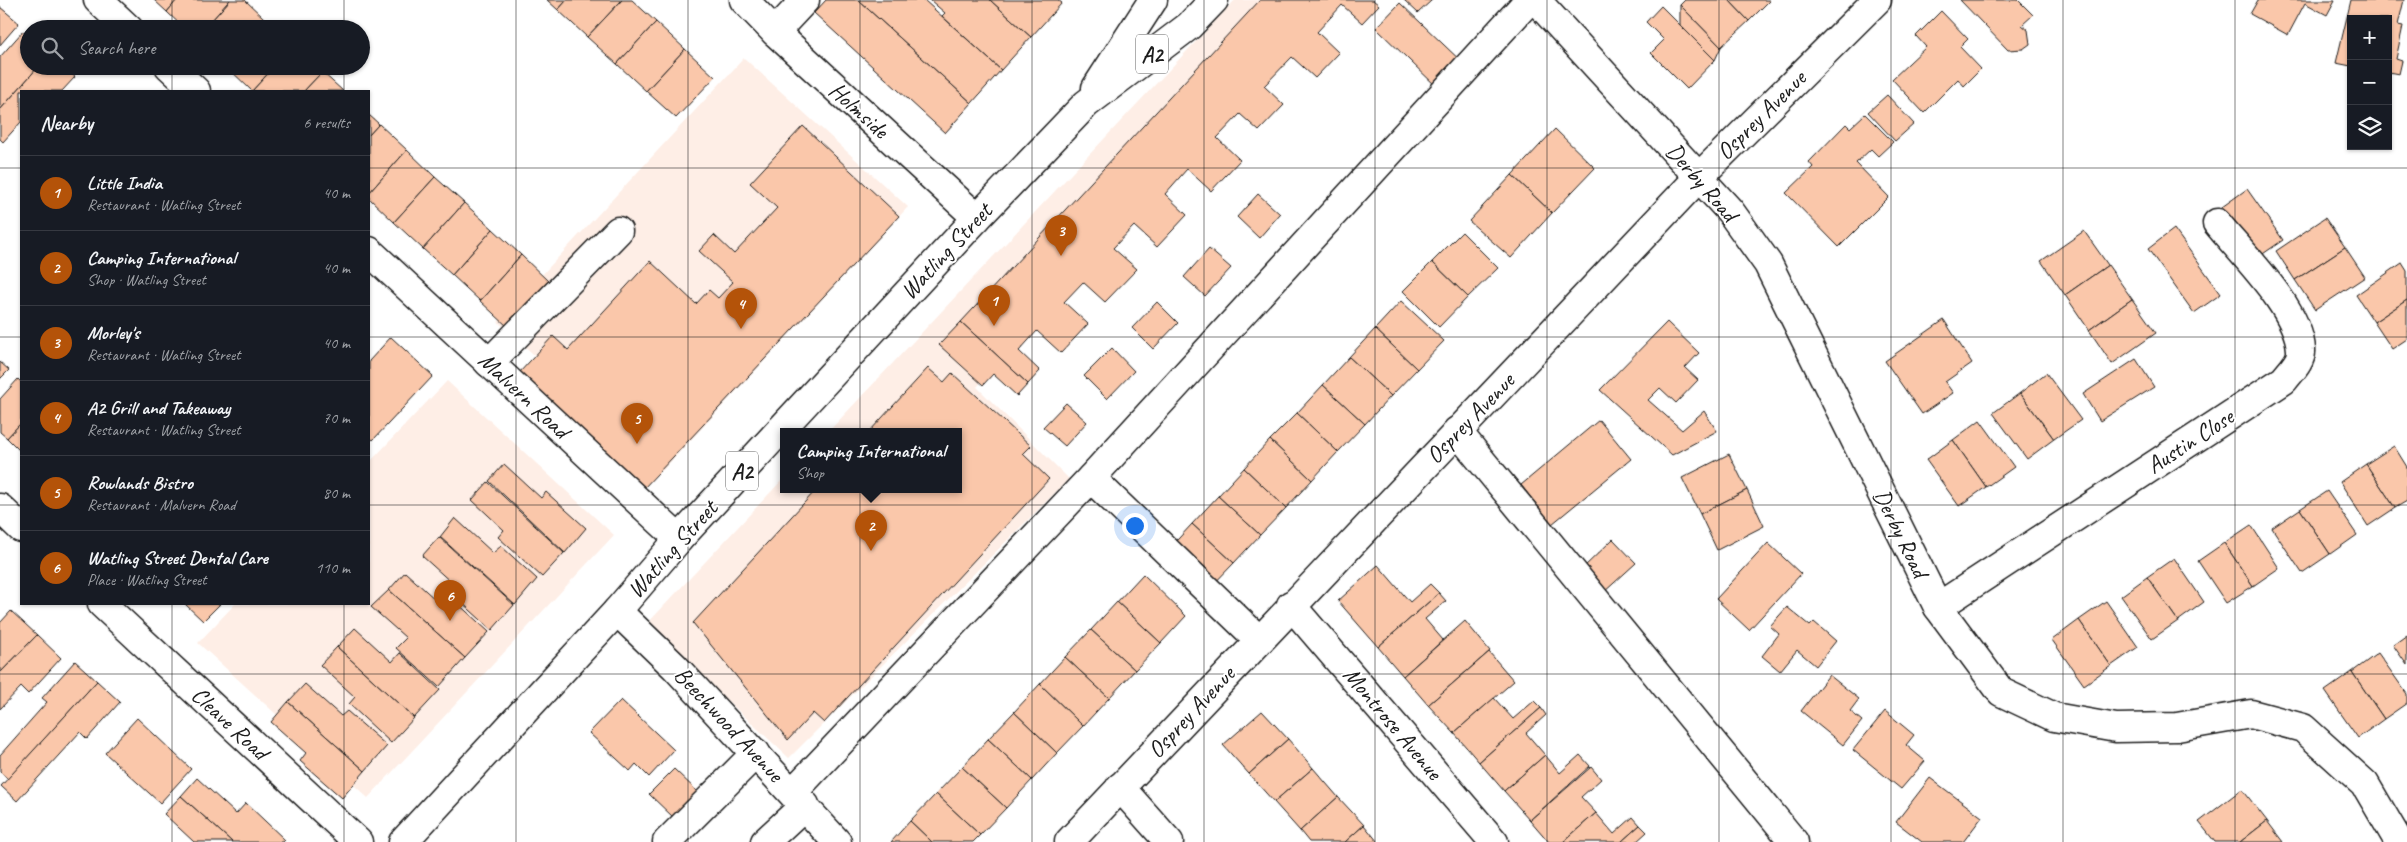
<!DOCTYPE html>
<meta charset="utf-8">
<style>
:root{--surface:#171b24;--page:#20242c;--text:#f1f3f6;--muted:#9ea1a6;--line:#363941;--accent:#b45309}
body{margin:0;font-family:Caveat,sans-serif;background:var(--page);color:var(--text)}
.controls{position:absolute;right:15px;top:15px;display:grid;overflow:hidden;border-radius:0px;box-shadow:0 1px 4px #0004}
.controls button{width:45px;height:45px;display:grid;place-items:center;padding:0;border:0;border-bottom:1px solid var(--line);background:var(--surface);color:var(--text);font:25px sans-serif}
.you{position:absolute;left:1134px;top:525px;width:18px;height:18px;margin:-12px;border:4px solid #fff;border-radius:50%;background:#1a73e8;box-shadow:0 0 0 8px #1a73e833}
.badge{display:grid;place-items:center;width:32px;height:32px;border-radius:50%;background:var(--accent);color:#fff;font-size:16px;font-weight:700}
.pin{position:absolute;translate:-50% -41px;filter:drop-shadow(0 1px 2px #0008)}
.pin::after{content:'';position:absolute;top:26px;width:18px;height:15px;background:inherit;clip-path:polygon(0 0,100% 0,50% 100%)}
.popup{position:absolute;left:780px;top:428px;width:182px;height:65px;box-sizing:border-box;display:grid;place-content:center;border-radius:0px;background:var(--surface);filter:drop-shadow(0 1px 4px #0005);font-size:16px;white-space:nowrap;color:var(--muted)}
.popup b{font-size:19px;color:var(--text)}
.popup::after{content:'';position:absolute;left:50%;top:100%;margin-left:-10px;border:10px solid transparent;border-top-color:var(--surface)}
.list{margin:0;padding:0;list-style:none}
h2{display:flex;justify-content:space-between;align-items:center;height:65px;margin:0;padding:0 20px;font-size:21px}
h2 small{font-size:16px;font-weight:400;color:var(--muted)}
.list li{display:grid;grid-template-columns:32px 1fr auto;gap:15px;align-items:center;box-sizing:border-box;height:75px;padding:0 20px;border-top:1px solid var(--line)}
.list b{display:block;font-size:19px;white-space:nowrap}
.list p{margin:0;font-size:16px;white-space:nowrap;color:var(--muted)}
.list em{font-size:16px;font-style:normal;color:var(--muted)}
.icon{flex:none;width:28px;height:28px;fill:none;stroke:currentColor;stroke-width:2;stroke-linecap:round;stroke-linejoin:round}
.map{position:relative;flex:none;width:2407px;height:842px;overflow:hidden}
.search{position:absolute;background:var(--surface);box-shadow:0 1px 4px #0004;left:20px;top:20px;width:350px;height:55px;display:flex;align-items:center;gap:12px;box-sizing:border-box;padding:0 18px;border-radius:28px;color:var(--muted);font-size:19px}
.panel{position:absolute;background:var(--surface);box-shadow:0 1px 4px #0004;left:20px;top:90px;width:350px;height:515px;border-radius:0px}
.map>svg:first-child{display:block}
.built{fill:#feeee6}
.building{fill:#fac7aa;stroke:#1c1c1c}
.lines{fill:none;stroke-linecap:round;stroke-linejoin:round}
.minor-casing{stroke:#1c1c1c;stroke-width:31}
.major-casing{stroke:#1c1c1c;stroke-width:31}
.minor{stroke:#fff;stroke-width:28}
.major{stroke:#fff;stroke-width:28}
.grid{fill:none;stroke:#1c1c1c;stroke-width:1;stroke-opacity:0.55}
.labels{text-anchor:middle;stroke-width:4;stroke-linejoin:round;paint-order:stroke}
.shield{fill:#fff;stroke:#606060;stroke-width:1}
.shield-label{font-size:22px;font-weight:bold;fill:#1c1c1c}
.street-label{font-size:24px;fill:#1c1c1c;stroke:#fff}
</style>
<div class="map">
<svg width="2407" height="842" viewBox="0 0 2407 842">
<rect width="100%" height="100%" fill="#fff"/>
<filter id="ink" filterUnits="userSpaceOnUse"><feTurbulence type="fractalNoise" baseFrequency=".02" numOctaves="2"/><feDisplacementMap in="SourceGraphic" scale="10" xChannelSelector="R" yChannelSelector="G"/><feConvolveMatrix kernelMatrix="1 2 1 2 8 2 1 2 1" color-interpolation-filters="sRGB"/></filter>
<g filter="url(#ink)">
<g class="built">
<path d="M1235,0H1323L977,387L1069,479L789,758L646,625L783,479L784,490H958V432H828Z"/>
<path d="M744,58L908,207L662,471L498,322Z"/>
<path d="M447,381L614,535L368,798L198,643L235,604H369V463Z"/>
</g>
<g class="building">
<path d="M154,0H177L167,12Z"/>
<path d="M177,0H230L204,29H185L167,12Z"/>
<path d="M230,0H245L265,19L256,29H204Z"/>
<path d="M547,0H567L558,10Z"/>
<path d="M567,0H622L587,37L558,10Z"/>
<path d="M622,0H632L656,22L617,64L587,37Z"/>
<path d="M826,0H858L972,103L945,133L814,13Z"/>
<path d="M858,0H924L1001,70L972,103Z"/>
<path d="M930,0H990L1031,37L1001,70L942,16L945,13Z"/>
<path d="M990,0H1058L1062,3L1031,37Z"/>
<path d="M1260,0H1373L1379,5L1362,23L1342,5L1317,32L1339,53L1315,78L1292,57L1264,86L1284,105L1259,131L1240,114L1217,138L1240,160L1211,191L1187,169L1165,194L1187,215L1157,247L1134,226L1113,248L1137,269L1105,302L1083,282L1064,302L1088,324L1061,353L1037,331L1019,351L1040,371L1028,384L961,322Z"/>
<path d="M1404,0H1432L1418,13Z"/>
<path d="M1685,0H1729L1749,21L1721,47L1680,5Z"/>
<path d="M1729,0H1770L1749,21Z"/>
<path d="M1960,0H2018L2033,15L2022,25L2028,30L2030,44L2023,49L2008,50Z"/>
<path d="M2258,0H2335L2327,15L2305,3L2288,35L2250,14Z"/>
<path d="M2351,0H2404L2398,25L2403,26L2396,59L2402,61L2399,74L2388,72V19H2351V66L2336,63Z"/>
<path d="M1400,3L1465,65L1440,90L1376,28Z"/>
<path d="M1680,5L1721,47L1715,60L1680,25Z"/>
<path d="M1661,6L1715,60L1687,89L1651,53L1664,40L1646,22Z"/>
<path d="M0,7L19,23L0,45Z"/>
<path d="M1941,11L1968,39L1960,47L1981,69L1964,86L1958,79L1924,113L1892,79L1926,47L1916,36Z"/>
<path d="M265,19L276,29H256Z"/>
<path d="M656,22L685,49L646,91L617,64Z"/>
<path d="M23,31L29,36V66H39L0,110V57Z"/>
<path d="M685,49L715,77L676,118L646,91Z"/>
<path d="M39,66H63L75,77L62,91H21V122L3,142L0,139V110Z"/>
<path d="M226,66H275L252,91Z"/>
<path d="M275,66H316L322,72L304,91H252Z"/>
<path d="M322,72L343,91H304Z"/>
<path d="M1887,95L1914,124L1895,141L1868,112Z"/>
<path d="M1865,114L1893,142L1878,156L1871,149L1856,163L1889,197L1839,247L1786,193L1813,167L1809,162L1846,124L1850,128Z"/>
<path d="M369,115L379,124L369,135Z"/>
<path d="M379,124L407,150L369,193V135Z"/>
<path d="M803,126L899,216L643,489L519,373L553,336L568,350L650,261L696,304L709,290L718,298L733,282L699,251L714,235L734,254L777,208L750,183Z"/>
<path d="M1555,129L1595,168L1552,213L1512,175Z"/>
<path d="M407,150L435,177L394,222L369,198V193Z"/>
<path d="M1512,175L1552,213L1511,258L1469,221Z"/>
<path d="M435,177L464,203L423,249L394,222Z"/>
<path d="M2247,189L2283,240L2257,258L2222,207Z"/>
<path d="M1258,194L1280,214L1259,238L1237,217Z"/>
<path d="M464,203L493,229L452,275L423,249Z"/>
<path d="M2325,218L2345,247L2295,280L2276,251Z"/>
<path d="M493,229L521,255L480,301L452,275Z"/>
<path d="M2174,229L2221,294L2194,313L2148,249Z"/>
<path d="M2084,231L2108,265L2065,295L2041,261Z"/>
<path d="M1462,232L1498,268L1468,297L1432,262Z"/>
<path d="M2345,247L2365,277L2315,310L2295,280Z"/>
<path d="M1209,249L1231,268L1205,296L1184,277Z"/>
<path d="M521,255L549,282L508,327L480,301Z"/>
<path d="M1432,262L1468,297L1439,327L1403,291Z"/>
<path d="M2402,263L2407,271V300L2374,322L2356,295Z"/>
<path d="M2108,265L2132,299L2089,330L2065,295Z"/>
<path d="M2132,299L2156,333L2112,364L2089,330Z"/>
<path d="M2407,300V339L2392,349L2374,322Z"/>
<path d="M1401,301L1444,341L1417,369L1375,329Z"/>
<path d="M1157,302L1178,323L1153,349L1132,328Z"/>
<path d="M1944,320L1972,363L1945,382L1953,393L1922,414L1885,361Z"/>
<path d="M961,322L1028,384L1017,396L993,374L983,385L939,345Z"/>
<path d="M1667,322L1699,353L1685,368L1698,380L1676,403L1660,388L1648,400L1682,430L1704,411L1717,431L1672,455L1600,390Z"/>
<path d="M1375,329L1417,369L1391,396L1349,357Z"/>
<path d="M391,337L433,376L373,440L369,437V361Z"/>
<path d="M1112,348L1134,371L1107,399L1084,376Z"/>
<path d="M1349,357L1391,396L1365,424L1323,385Z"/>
<path d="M2136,359L2154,387L2100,421L2083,394Z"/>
<path d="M0,362L9,370L0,379Z"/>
<path d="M928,368L944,382L952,373L1031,446L1023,454L1049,479L824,723L813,713L788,740L693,623L816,490H958V432H869Z"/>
<path d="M2046,373L2081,420L2054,439L2020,393Z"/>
<path d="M18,379L21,382V423L7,438L0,432V399Z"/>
<path d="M1323,385L1365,424L1338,452L1297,413Z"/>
<path d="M2020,393L2054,439L2027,459L1993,413Z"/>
<path d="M1066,403L1087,422L1065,446L1043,427Z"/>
<path d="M1297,413L1338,452L1312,480L1270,440Z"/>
<path d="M1599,420L1631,459L1552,524L1521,485Z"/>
<path d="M1980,420L2014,467L1986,487L1953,440Z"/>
<path d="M21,423V452L7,438Z"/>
<path d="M1270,440L1312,480L1286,508L1244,468Z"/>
<path d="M1953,440L1986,487L1959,506L1926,460Z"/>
<path d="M2394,446L2407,467V501L2395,508L2366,464Z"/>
<path d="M1729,454L1747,490L1700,514L1682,478Z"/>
<path d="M504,464L541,498L546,492L586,528L565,553L489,481Z"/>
<path d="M2366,464L2395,508L2368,526L2340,482Z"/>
<path d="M1244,468L1286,508L1260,535L1218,496Z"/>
<path d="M488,482L564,553L542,577L498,537L504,530L472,500Z"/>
<path d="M1747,490L1764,526L1717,550L1700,514Z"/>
<path d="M2327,491L2357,535L2330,554L2300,509Z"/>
<path d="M1218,496L1260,535L1234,563L1192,524Z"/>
<path d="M2300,509L2330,554L2302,573L2272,528Z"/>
<path d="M455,518L493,553L501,546L537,579L515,605L440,537Z"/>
<path d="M1192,524L1234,563L1207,591L1166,552Z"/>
<path d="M2251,525L2279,568L2253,586L2224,543Z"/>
<path d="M439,537L514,605L492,630L448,590L453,584L422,556Z"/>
<path d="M1613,539L1636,563L1603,593L1581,570Z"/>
<path d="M1768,543L1801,574L1749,630L1716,599Z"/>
<path d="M2224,543L2253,586L2226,603L2198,561Z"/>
<path d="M2174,558L2204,602L2178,621L2147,577Z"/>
<path d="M1378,565L1410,602L1430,584L1439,593L1378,647L1338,601Z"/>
<path d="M405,572L447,610L455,601L489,632L465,658L389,590Z"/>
<path d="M1143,574L1186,616L1161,643L1117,602Z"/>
<path d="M2147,577L2178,621L2152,639L2121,596Z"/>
<path d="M389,590L465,658L439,687L396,648L406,638L371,607Z"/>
<path d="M1439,593L1446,601L1425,619L1443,640L1403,676L1378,647Z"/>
<path d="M2106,601L2138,647L2111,666L2079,620Z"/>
<path d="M1117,602L1161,643L1135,670L1091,630Z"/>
<path d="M185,604H220L203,621Z"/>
<path d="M1787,607L1810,626L1814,622L1836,641L1816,666L1797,650L1780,671L1762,656L1779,634L1770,626Z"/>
<path d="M11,611L37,635L0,673V623Z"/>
<path d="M2079,620L2111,666L2084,685L2052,640Z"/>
<path d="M1465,621L1490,651L1428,705L1403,676Z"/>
<path d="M355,628L392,662L400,653L440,690L414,718L337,647Z"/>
<path d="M1091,630L1135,670L1109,698L1065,657Z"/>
<path d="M37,635L61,658L28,694L21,687L0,709V673Z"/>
<path d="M2407,635V665L2393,645Z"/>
<path d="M337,647L414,718L391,743L349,704L355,697L320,665Z"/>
<path d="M1489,652L1514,681L1454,733L1428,705Z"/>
<path d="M2378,653L2407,694V703L2384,719L2352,672Z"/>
<path d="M1065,657L1109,698L1083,726L1040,684Z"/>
<path d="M75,661L97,681L8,779L0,772V755L47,702L42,698Z"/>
<path d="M2352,672L2384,719L2358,738L2325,691Z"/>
<path d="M1829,675L1859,699L1850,711L1862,721L1843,745L1801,711Z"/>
<path d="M97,681L120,702L87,739L80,732L17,801L1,786Z"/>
<path d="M305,684L341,716L347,711L387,746L365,771L288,702Z"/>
<path d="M1040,684L1083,726L1057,753L1014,712Z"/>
<path d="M1494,698L1513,719L1534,701L1541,708L1479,762L1454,733Z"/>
<path d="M621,700L674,750L649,777L636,764L630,771L589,733Z"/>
<path d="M288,702L365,771L342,798L300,761L306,753L271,722Z"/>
<path d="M1541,708L1546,715L1526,733L1545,755L1504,791L1479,762Z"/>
<path d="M1262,711L1288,739L1249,774L1223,745Z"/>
<path d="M1885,711L1914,735L1906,745L1925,761L1901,789L1853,750Z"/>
<path d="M1014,712L1057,753L1032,780L988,739Z"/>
<path d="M137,718L191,769L160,803L105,753Z"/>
<path d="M988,739L1032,780L1006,808L962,767Z"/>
<path d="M1288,739L1313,768L1274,802L1249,774Z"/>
<path d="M1545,755L1560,773L1580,755L1590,766L1530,820L1504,791Z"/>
<path d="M962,767L1006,808L980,835L936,794Z"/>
<path d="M1591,767L1601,779L1581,797L1596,813L1563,842H1549L1530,820Z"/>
<path d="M1313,768L1338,797L1300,831L1274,802Z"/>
<path d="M674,769L700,794L675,819L649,794Z"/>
<path d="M197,778L236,814L246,803L285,840L283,842H232L181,796Z"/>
<path d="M1930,778L1982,817L1963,842H1922L1896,822Z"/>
<path d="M2242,789L2267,821L2240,842H2215L2199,822Z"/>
<path d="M936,794L980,835L973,842H932L910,821Z"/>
<path d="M181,796L232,842H194L164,814Z"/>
<path d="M1338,797L1364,825L1345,842H1309L1300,831Z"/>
<path d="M1596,813L1614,834L1633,817L1640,825L1621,842H1563Z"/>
<path d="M910,821L932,842H891Z"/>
<path d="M2267,821L2283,842H2240Z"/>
<path d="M1364,825L1378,842H1345Z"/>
<path d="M1640,825L1647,832L1636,842H1621Z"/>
</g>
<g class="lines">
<g class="minor-casing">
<g id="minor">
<path d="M98,0L129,29"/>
<path d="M744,0L775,32L977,218"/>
<path d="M1536,0L1730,211L1768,264L1938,607L2001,692L2054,717L2116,728L2177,727L2251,714L2303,728L2365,784L2399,842"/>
<path d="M775,32L805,0"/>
<path d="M169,66L196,91"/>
<path d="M369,251L679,539"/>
<path d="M489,363L618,231"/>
<path d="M1457,431L1794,842"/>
<path d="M1091,478L1259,640"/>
<path d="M0,508L21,528"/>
<path d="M102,604L358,842"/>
<path d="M1291,605L1494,842"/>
<path d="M1938,607L2284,380C2290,372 2302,361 2301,350C2299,309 2243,255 2217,223"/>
<path d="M617,611L675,667L837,842"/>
<path d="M1120,787L1169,842"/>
<path d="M793,792L1091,478L1529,0"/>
<path d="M667,842L756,753"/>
<path d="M765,842L805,805"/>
<path d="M1069,842L1699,177L1877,0"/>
</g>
</g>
<g class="major-casing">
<g id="major">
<path d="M1096,88L1153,0"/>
<path d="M403,842L617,611L679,539L977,218L1086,104L1189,26L1214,0"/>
</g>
</g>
<use href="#minor" class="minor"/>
<use href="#major" class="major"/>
</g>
</g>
<path class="grid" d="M172,0V29M344,0V29M516,0V842M688,0V842M860,0V842M1032,0V842M1204,0V842M1375,0V842M1547,0V842M1719,0V842M1891,0V842M2063,0V842M2235,0V842M172,66V91M344,66V91M0,168H21M369,168H2407M0,337H21M369,337H2407M0,505H21M369,505H2407M172,604V842M344,604V842M0,674H2407"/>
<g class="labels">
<g class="shield">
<rect x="1136" y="34.5" width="32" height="39" rx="4"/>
<rect x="726" y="451.5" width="32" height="39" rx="4"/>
</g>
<g class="shield-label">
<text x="1152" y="62">A2</text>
<text x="742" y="479">A2</text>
</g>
<g class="street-label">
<text transform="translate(859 110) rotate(42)" y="8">Holmside</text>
<text transform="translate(1761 115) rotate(-45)" y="8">Osprey Avenue</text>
<text transform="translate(1702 182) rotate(49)" y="8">Derby Road</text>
<text transform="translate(946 251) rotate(-47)" y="8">Watling Street</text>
<text transform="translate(524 395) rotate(43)" y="8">Malvern Road</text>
<text transform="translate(1470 418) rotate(-46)" y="8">Osprey Avenue</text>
<text transform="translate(2190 441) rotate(-33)" y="8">Austin Close</text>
<text transform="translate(1901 533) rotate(64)" y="8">Derby Road</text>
<text transform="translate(672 549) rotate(-48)" y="8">Watling Street</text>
<text transform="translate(1191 712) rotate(-47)" y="8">Osprey Avenue</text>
<text transform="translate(230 723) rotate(43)" y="8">Cleave Road</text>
<text transform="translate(1393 723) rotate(50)" y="8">Montrose Avenue</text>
<text transform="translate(729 724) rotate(47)" y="8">Beechwood Avenue</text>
</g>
</g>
</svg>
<div class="controls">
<button>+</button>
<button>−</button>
<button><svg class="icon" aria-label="layers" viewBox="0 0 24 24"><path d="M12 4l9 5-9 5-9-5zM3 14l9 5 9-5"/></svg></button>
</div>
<div class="you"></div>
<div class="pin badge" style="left:994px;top:326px">1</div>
<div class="pin badge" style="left:871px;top:551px">2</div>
<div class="popup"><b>Camping International</b>Shop</div>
<div class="pin badge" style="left:1061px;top:256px">3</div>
<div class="pin badge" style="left:741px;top:329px">4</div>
<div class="pin badge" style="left:637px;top:444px">5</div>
<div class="pin badge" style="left:450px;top:621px">6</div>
<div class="search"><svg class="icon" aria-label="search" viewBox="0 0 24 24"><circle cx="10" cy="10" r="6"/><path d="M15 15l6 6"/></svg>Search here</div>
<section class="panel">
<h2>Nearby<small>6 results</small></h2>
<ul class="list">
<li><span class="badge">1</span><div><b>Little India</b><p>Restaurant · Watling Street</p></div><em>40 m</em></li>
<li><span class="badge">2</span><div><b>Camping International</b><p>Shop · Watling Street</p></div><em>40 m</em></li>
<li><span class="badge">3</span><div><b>Morley's</b><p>Restaurant · Watling Street</p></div><em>40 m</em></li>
<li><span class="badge">4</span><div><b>A2 Grill and Takeaway</b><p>Restaurant · Watling Street</p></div><em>70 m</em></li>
<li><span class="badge">5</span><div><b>Rowlands Bistro</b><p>Restaurant · Malvern Road</p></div><em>80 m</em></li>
<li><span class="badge">6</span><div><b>Watling Street Dental Care</b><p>Place · Watling Street</p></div><em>110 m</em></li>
</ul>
</section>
</div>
